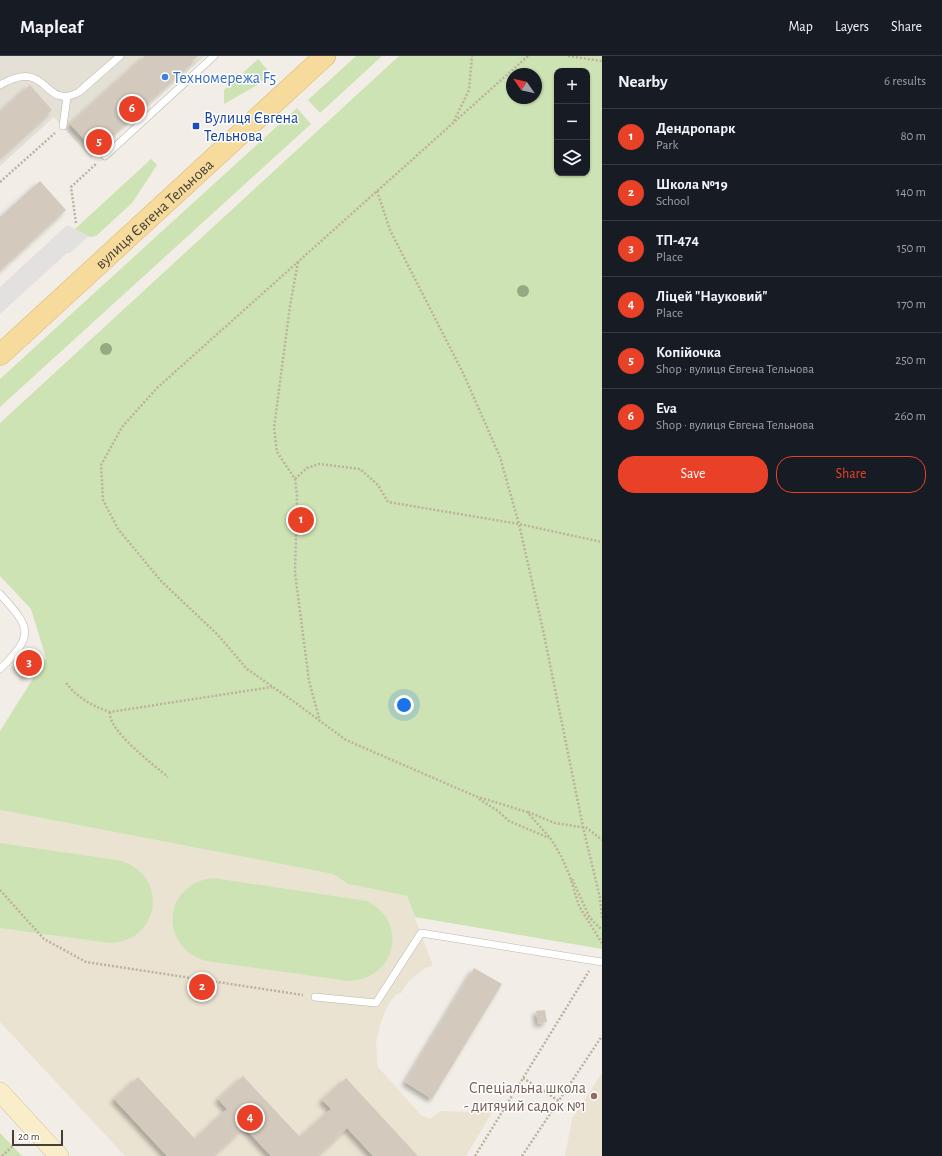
<!DOCTYPE html>
<meta charset="utf-8">
<style>
:root{--surface:#171b24;--page:#242831;--text:#f1f3f6;--muted:#9ea1a6;--line:#363941;--accent:#e84128}
body{margin:0;font-family:"Alegreya Sans",sans-serif;background:var(--page);color:var(--text)}
.controls{position:absolute;right:12px;top:12px;display:grid;overflow:hidden;border-radius:8px;box-shadow:0 1px 3px #0004}
.controls button{width:36px;height:36px;display:grid;place-items:center;padding:0;border:0;border-bottom:1px solid var(--line);background:var(--surface);color:var(--text);font:20px sans-serif}
.compass{position:absolute;left:506px;top:12px;width:36px;height:36px;border-radius:50%;background:var(--surface);box-shadow:0 1px 3px #0004;rotate:304deg}
.scale{position:absolute;left:12px;bottom:10px;width:51px;box-sizing:border-box;padding-left:4px;border:2px solid #443f37;border-top:0;font-size:11px;line-height:14px;white-space:nowrap;color:#443f37;-webkit-text-stroke:3px #fff;paint-order:stroke}
.you{position:absolute;left:404px;top:649px;width:14px;height:14px;margin:-10px;border:3px solid #fff;border-radius:50%;background:#1a73e8;box-shadow:0 0 0 6px #1a73e833}
.badge{display:grid;place-items:center;width:26px;height:26px;border-radius:50%;background:var(--accent);color:#fff;font-size:13px;font-weight:700}
.pin{position:absolute;translate:-50% -50%;border:2px solid #fff;box-shadow:0 1px 4px #0006}
.list{margin:0;padding:0;list-style:none}
h2{display:flex;justify-content:space-between;align-items:center;height:52px;margin:0;padding:0 16px;font-size:17px}
h2 small{font-size:13px;font-weight:400;color:var(--muted)}
.list li{display:grid;grid-template-columns:26px 1fr auto;gap:12px;align-items:center;box-sizing:border-box;height:56px;padding:0 16px;border-top:1px solid var(--line)}
.list b{display:block;font-size:15px;white-space:nowrap}
.list p{margin:0;font-size:13px;white-space:nowrap;color:var(--muted)}
.list em{font-size:13px;font-style:normal;color:var(--muted)}
.actions{display:flex;gap:8px;padding:12px 16px}
.actions a{flex:1;padding:9px 0;border:1px solid var(--accent);border-radius:16px;text-align:center;font-size:14px;color:var(--accent)}
.actions .main{background:var(--accent);color:#fff}
.icon{flex:none;width:22px;height:22px;fill:none;stroke:currentColor;stroke-width:2;stroke-linecap:round;stroke-linejoin:round}
.map{position:relative;flex:none;width:602px;height:1100px;overflow:hidden}
header{display:flex;align-items:center;gap:24px;box-sizing:border-box;height:56px;padding:0 20px;background:var(--surface);border-bottom:1px solid var(--line)}
header strong{font-size:19px}
nav{display:flex;gap:22px;margin-inline-start:auto;font-size:14px}
main{display:flex}
aside{flex:1;background:var(--surface)}
.map>svg:first-child{display:block}
.residential{fill:#e5e0d5}
.education{fill:#eae3d2}
.green{fill:#cee3b3;fill-rule:evenodd}
.parking{fill:#e3e1df}
.building{fill:#d3cabd;filter:url(#shadow)}
.lines{fill:none;stroke-linecap:round;stroke-linejoin:round}
.service-casing{stroke:#bdb6aa;stroke-width:8}
.secondary-casing{stroke:#cec09a;stroke-width:20}
.primary-casing{stroke:#d9b76e;stroke-width:22}
.path{stroke:#bdb19d;stroke-width:2.5;stroke-dasharray:2 2;stroke-linecap:butt}
.service{stroke:#fff;stroke-width:7}
.secondary{stroke:#faedc9;stroke-width:19}
.primary{stroke:#f6db9c;stroke-width:21}
.tree{fill:#95a982}
.shop-dot{fill:#3f7fe0;stroke:#fff;stroke-width:1.5}
.transit-dot{fill:#1a4fb4;stroke:#fff;stroke-width:1.5}
.education-dot{fill:#8d6e63;stroke:#fff;stroke-width:1.5}
.labels{text-anchor:middle;stroke-width:3;stroke-linejoin:round;paint-order:stroke}
.shop-label{font-size:16px;fill:#366cbe;stroke:#fff;text-anchor:start}
.transit-label{font-size:16px;fill:#164399;stroke:#fff;text-anchor:start}
.street-label{font-size:16px;fill:#443f37;stroke:#fff}
.education-label{font-size:16px;fill:#785e54;stroke:#fff;text-anchor:end}
</style>
<header>
<strong>Mapleaf</strong>
<nav><a>Map</a><a>Layers</a><a>Share</a></nav>
</header>
<main>
<div class="map">
<svg width="602" height="1100" viewBox="0 0 602 1100">
<defs>
<filter id="shadow"><feDropShadow dx="-3.5" dy="3.5" stdDeviation="2" flood-color="#0004"/></filter>
</defs>
<rect width="100%" height="100%" fill="#f2eee7"/>
<path class="residential" d="M0,0H205L91,102L54,61L0,110Z"/>
<g class="education">
<path d="M0,754L333,818L348,828L407,840L433,910L426,912L416,919L408,926L401,937L395,939L387,951L380,969L376,987L378,1011L421,1059L430,1063L440,1055L471,1056L500,1043L466,1100H125L0,966Z"/>
<path d="M602,1017V1100H565L572,1063Z"/>
</g>
<g class="green">
<path d="M356,0H382L320,57L308,44Z"/>
<path d="M399,0H602V893L415,861L407,840L348,828L333,818L0,754V675L46,602L31,553L0,520V367ZM557,15H587V117H557ZM512,18H536V42H512Z"/>
<path d="M258,3L270,17L259,28L224,48V34Z"/>
<path d="M297,52L311,68L0,351V323Z"/>
<path d="M151,103L157,109L132,147L96,180L90,181L75,173Z"/>
<path d="M0,787L116,804C169,814 163,885 110,887L0,872Z"/>
<path d="M213,822L367,845C409,866 396,923 349,925L206,905C158,891 163,827 213,822Z"/>
<path d="M0,1077L22,1100H0Z"/>
</g>
<path class="parking" d="M67,169L89,180L70,197H67L0,258V231Z"/>
<g class="building">
<path d="M145,0H198L94,94L70,68Z"/>
<path d="M30,29L52,54L0,101V56Z"/>
<path d="M40,125L66,154L0,215V161Z"/>
<path d="M32,592L44,604L26,621L15,609Z"/>
<path d="M474,912L502,928L432,1043L405,1026Z"/>
<path d="M545,954L547,966L538,968L536,955Z"/>
<path d="M243,1020L300,1081L331,1053L322,1044L346,1022L418,1100H373L347,1072L317,1100H271L244,1071L213,1100H167L114,1043L138,1021L195,1083L227,1053L218,1043Z"/>
</g>
<g class="lines">
<g class="service-casing">
<g id="service">
<path d="M0,29C50,0 42,56 79,36L120,0"/>
<path d="M63,70L67,41"/>
<path d="M105,100L214,0"/>
<path d="M0,538C31,572 35,579 0,613"/>
<path d="M315,941L376,947L421,877L602,906"/>
</g>
</g>
<g class="secondary-casing">
<path id="secondary" d="M0,1036L59,1100"/>
</g>
<g class="primary-casing">
<g id="primary">
<path id="s1" d="M0,299L325,0"/>
</g>
</g>
<g class="path">
<path d="M528,0L157,332L122,371L101,409L103,444L118,473L161,525L218,579L247,613L293,645L346,684L475,740L527,756L551,783L561,800L569,818L579,850L602,887"/>
<path d="M568,0L602,5"/>
<path d="M454,65L469,34L472,0"/>
<path d="M0,126L55,77"/>
<path d="M377,135L390,174L464,319L500,401L519,468L543,574L583,771L600,842L602,862"/>
<path d="M76,167L71,131L97,107"/>
<path d="M298,206L290,250L274,372L277,396L295,423L297,439L295,517L309,625L320,665"/>
<path d="M295,423L307,412L319,408L360,413L378,429L388,446L519,468L602,486"/>
<path d="M66,627C78,642 92,650 110,656L272,631"/>
<path d="M110,656C107,674 154,709 168,721"/>
<path d="M479,743L498,755L509,765L549,782"/>
<path d="M528,756L555,767L587,772L602,784"/>
<path d="M572,823L590,862L602,874"/>
<path d="M0,834L44,883L86,906L303,939"/>
<path d="M523,1022L559,1045"/>
<path d="M2,1100L14,1089"/>
<path d="M475,1100L589,915"/>
<path d="M522,1100L602,980"/>
</g>
<use href="#service" class="service"/>
<use href="#secondary" class="secondary"/>
<use href="#primary" class="primary"/>
</g>
<g class="tree">
<circle cx="523" cy="235" r="6"/>
<circle cx="106" cy="293" r="6"/>
</g>
<circle class="shop-dot" cx="165" cy="21" r="4"/>
<rect class="transit-dot" x="192" y="66" width="8" height="8" rx="2"/>
<circle class="education-dot" cx="594" cy="1040" r="4"/>
<g class="labels">
<g class="shop-label">
<text x="173" y="27">Техномережа F5</text>
</g>
<g class="transit-label">
<text x="204" y="67">Вулиця Євгена<tspan x="204" dy="18">Тельнова</tspan></text>
</g>
<g class="street-label">
<text dy="6" stroke="none"><textPath href="#s1" startOffset="209">вулиця Євгена Тельнова</textPath></text>
</g>
<g class="education-label">
<text x="586" y="1037">Спеціальна школа<tspan x="586" dy="18">- дитячий садок №1</tspan></text>
</g>
</g>
</svg>
<div class="controls">
<button>+</button>
<button>−</button>
<button><svg class="icon" aria-label="layers" viewBox="0 0 24 24"><path d="M12 4l9 5-9 5-9-5zM3 14l9 5 9-5"/></svg></button>
</div>
<svg class="compass" viewBox="-18 -18 36 36"><path d="M0-13l5 13h-10z" fill="#e53935"/><path d="M0 13l5-13h-10z" fill="#9ea1a6"/></svg>
<div class="scale">20 m</div>
<div class="you"></div>
<div class="pin badge" style="left:301px;top:464px">1</div>
<div class="pin badge" style="left:202px;top:931px">2</div>
<div class="pin badge" style="left:29px;top:607px">3</div>
<div class="pin badge" style="left:250px;top:1062px">4</div>
<div class="pin badge" style="left:99px;top:86px">5</div>
<div class="pin badge" style="left:132px;top:53px">6</div>
</div>
<aside>
<h2>Nearby<small>6 results</small></h2>
<ul class="list">
<li><span class="badge">1</span><div><b>Дендропарк</b><p>Park</p></div><em>80 m</em></li>
<li><span class="badge">2</span><div><b>Школа №19</b><p>School</p></div><em>140 m</em></li>
<li><span class="badge">3</span><div><b>ТП-474</b><p>Place</p></div><em>150 m</em></li>
<li><span class="badge">4</span><div><b>Ліцей &quot;Науковий&quot;</b><p>Place</p></div><em>170 m</em></li>
<li><span class="badge">5</span><div><b>Копійочка</b><p>Shop · вулиця Євгена Тельнова</p></div><em>250 m</em></li>
<li><span class="badge">6</span><div><b>Eva</b><p>Shop · вулиця Євгена Тельнова</p></div><em>260 m</em></li>
</ul>
<div class="actions"><a class="main">Save</a><a>Share</a></div>
</aside>
</main>
